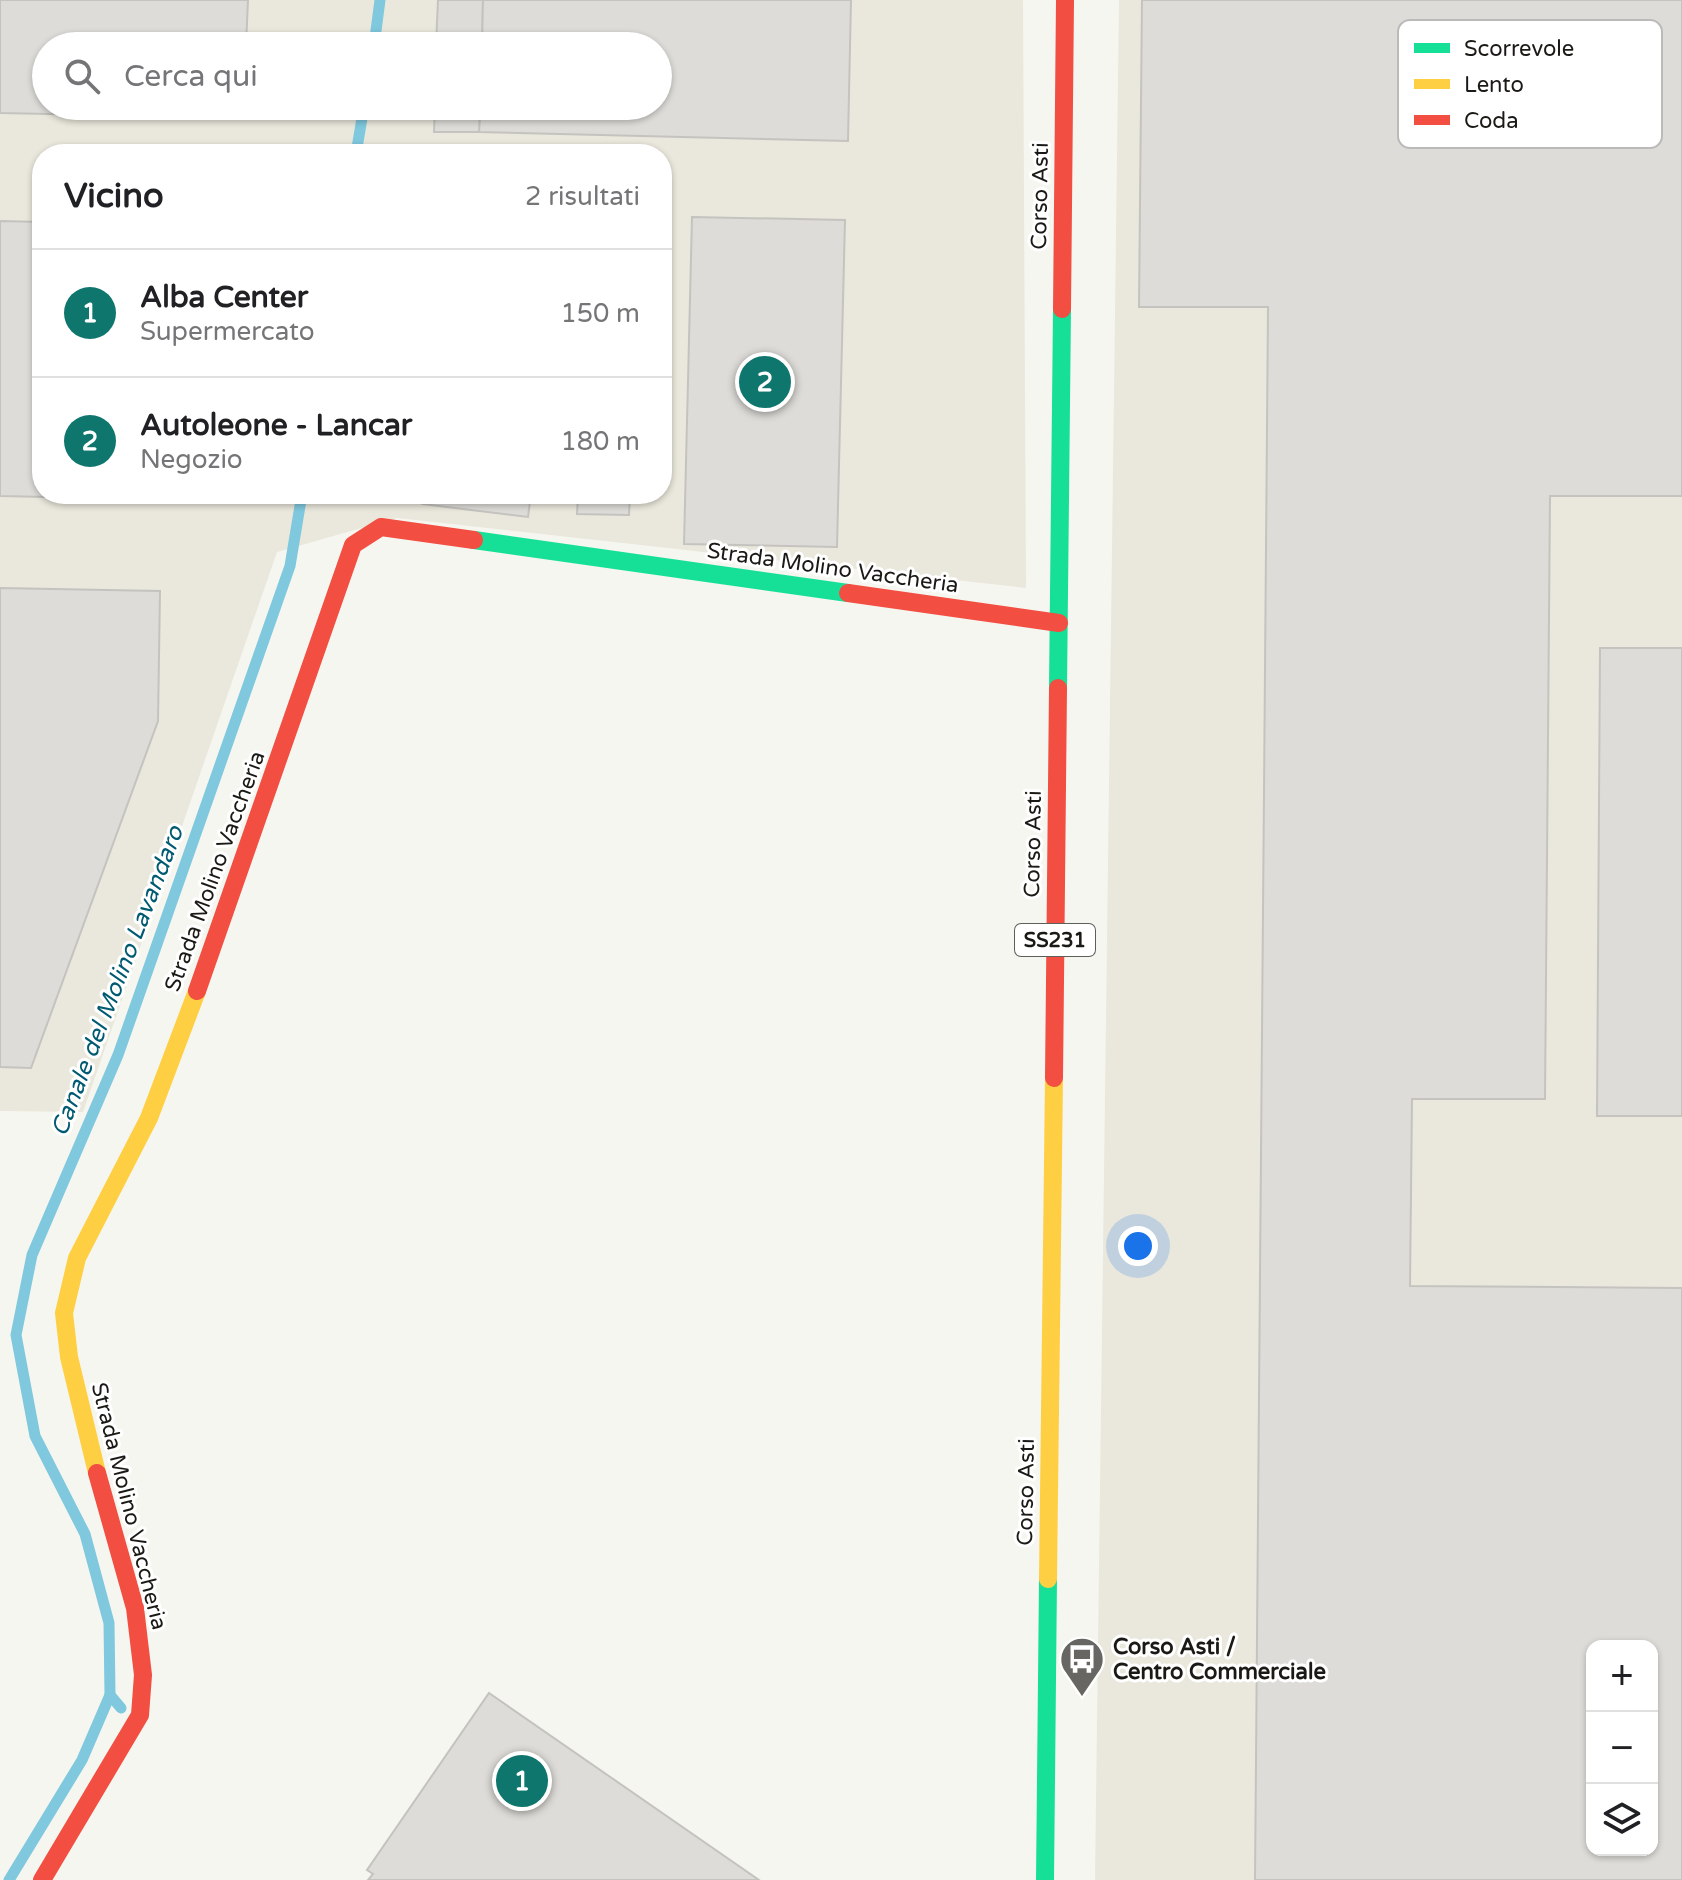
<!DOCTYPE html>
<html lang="it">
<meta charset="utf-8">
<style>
:root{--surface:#fff;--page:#f2f2f2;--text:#202124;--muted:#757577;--line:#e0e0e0;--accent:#0f766e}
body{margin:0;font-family:"Varela Round",sans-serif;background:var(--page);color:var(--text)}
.controls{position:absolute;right:24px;bottom:24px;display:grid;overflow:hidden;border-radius:16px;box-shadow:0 2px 6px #0004}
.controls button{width:72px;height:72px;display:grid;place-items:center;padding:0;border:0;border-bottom:2px solid var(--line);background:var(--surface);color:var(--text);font:40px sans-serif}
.you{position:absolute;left:1138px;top:1246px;width:28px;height:28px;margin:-20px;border:6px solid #fff;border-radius:50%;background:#1a73e8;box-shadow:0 0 0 12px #1a73e833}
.badge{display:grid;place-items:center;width:52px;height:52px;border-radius:50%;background:var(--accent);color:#fff;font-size:26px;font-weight:700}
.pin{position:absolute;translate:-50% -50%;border:4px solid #fff;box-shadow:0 2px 8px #0006}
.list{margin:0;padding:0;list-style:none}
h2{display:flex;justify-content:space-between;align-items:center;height:104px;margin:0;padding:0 32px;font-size:34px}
h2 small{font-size:26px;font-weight:400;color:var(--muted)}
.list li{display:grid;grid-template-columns:52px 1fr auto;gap:24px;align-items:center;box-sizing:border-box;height:128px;padding:0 32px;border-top:2px solid var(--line)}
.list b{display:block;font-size:30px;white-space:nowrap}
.list p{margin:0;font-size:26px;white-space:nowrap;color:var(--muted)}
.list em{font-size:26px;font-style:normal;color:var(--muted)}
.icon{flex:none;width:44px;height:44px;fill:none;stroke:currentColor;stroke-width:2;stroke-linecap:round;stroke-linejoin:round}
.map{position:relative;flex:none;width:1682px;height:1880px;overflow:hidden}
.search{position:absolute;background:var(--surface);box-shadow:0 2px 6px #0004;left:32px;top:32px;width:640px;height:88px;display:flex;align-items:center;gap:20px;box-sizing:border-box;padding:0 28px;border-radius:44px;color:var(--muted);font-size:30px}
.panel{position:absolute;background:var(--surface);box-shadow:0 2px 6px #0004;left:32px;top:144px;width:640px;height:360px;border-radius:32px}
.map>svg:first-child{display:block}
.built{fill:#eae8dc;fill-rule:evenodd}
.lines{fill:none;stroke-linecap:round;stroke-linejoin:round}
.stream{stroke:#7fc8dd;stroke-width:11}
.building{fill:#dedcd8;stroke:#c4c3bf;stroke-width:2;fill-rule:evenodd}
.fast{stroke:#16e098;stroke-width:18}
.slow{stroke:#ffcf43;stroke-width:18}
.jam{stroke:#f24e42;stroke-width:18}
.labels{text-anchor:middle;stroke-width:6;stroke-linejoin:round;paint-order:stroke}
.shield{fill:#fff;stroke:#5f5e5b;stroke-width:2}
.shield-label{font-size:20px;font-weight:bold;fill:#1a1915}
.street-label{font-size:22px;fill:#1a1915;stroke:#fff}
.poi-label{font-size:22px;font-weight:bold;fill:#1a1915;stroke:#fff;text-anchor:start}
.water-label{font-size:24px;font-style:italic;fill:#005a71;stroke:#fff}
.key{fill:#fff;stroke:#babab9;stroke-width:2}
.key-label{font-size:22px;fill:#1a1915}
</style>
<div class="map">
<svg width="1682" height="1880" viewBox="0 0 1682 1880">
<rect width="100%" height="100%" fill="#f6f6f0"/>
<g class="built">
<path d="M0,0H1023L1026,588L397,518L277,552L83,1112L0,1111ZM46,46H658V106H46ZM42,154H662V494H42Z"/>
<path d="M1119,0H1682V1880H1095ZM1592,1646H1652V1850H1592Z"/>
</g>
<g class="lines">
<g class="stream">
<path d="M374,46L380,0"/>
<path d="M356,154L364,106"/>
<path d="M121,1708L110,1695L109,1623L85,1534L35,1436L16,1335L32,1255L118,1055L290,566L302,494"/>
<path d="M9,1880L82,1760L110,1695"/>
</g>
</g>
<g class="building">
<path d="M0,0H248L246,46H46V106H245V118L0,113Z"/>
<path d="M438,0H483L482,46H436Z"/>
<path d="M483,0H851L848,141L479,132L480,106H658V46H482Z"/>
<path d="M1142,0H1682V496H1550L1545,1099H1412L1410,1286L1682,1288V1880H1255L1268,307H1139ZM1592,1646H1652V1850H1592Z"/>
<path d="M435,106H480L479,132H434Z"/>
<path d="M692,217L845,220L837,547L684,544Z"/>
<path d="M0,221L42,222V494H226L225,501L0,496Z"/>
<path d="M424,494H531L528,517L422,504Z"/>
<path d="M578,494H630L629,515L577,514Z"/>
<path d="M0,588L160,591L158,721L31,1068L0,1067Z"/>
<path d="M1600,648H1682V1116H1597Z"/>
<path d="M489,1693L759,1880H368L373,1874L367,1870Z"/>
</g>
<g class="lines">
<g class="fast">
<path d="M474,540L848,593"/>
<path d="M1058,688L1062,309"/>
<path d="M1045,1880L1048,1579"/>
</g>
<g class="slow">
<path d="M97,1473L69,1357L64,1313L77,1258L149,1118L197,991"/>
<path d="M1048,1579L1054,1078"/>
</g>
<g class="jam">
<path d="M1062,309L1065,0"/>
<path d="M848,593L1059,623"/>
<path d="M197,991L353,545L381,527L474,540"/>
<path d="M1054,1078L1058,688"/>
<path d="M42,1880L140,1715L143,1675L135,1608L97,1473"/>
</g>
</g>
<defs>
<g id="bus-pin" transform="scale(2.3)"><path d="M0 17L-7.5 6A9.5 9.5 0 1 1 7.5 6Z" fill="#676662" stroke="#fff"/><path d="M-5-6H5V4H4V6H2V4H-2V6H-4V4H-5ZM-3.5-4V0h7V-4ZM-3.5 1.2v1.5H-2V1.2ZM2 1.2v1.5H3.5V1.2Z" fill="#fff"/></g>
</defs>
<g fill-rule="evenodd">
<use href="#bus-pin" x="1082" y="1659"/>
</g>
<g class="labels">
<rect class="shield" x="1015" y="924" width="80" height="32" rx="6"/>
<g class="shield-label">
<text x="1055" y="947">SS231</text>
</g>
<g class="street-label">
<text transform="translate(1039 196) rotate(-89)" y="8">Corso Asti</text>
<text transform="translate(833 567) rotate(8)" y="8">Strada Molino Vaccheria</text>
<text transform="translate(1032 844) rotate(-89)" y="8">Corso Asti</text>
<text transform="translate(214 871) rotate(-70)" y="8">Strada Molino Vaccheria</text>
<text transform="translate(1025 1492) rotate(-89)" y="8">Corso Asti</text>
<text transform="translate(130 1506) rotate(76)" y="8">Strada Molino Vaccheria</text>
</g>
<g class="poi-label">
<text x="1113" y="1654">Corso Asti /<tspan x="1113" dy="25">Centro Commerciale</tspan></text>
</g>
<g class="water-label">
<text transform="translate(117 981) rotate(-69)" y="8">Canale del Molino Lavandaro</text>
</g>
</g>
<rect x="1398" y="20" width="264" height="128" rx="12" class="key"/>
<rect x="1414" y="43" width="36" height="10" fill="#16e098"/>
<rect x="1414" y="79" width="36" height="10" fill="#ffcf43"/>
<rect x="1414" y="115" width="36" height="10" fill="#f24e42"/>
<g class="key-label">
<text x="1464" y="56">Scorrevole</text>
<text x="1464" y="92">Lento</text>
<text x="1464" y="128">Coda</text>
</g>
</svg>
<div class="controls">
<button>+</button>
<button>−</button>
<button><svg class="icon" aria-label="layers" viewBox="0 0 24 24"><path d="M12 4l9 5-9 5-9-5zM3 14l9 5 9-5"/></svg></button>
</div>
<div class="you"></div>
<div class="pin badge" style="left:522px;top:1781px">1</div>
<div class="pin badge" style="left:765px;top:382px">2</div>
<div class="search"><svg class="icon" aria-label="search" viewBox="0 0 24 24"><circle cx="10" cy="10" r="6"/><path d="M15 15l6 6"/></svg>Cerca qui</div>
<section class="panel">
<h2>Vicino<small>2 risultati</small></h2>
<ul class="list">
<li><span class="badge">1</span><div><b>Alba Center</b><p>Supermercato</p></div><em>150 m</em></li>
<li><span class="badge">2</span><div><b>Autoleone - Lancar</b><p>Negozio</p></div><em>180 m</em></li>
</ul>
</section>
</div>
